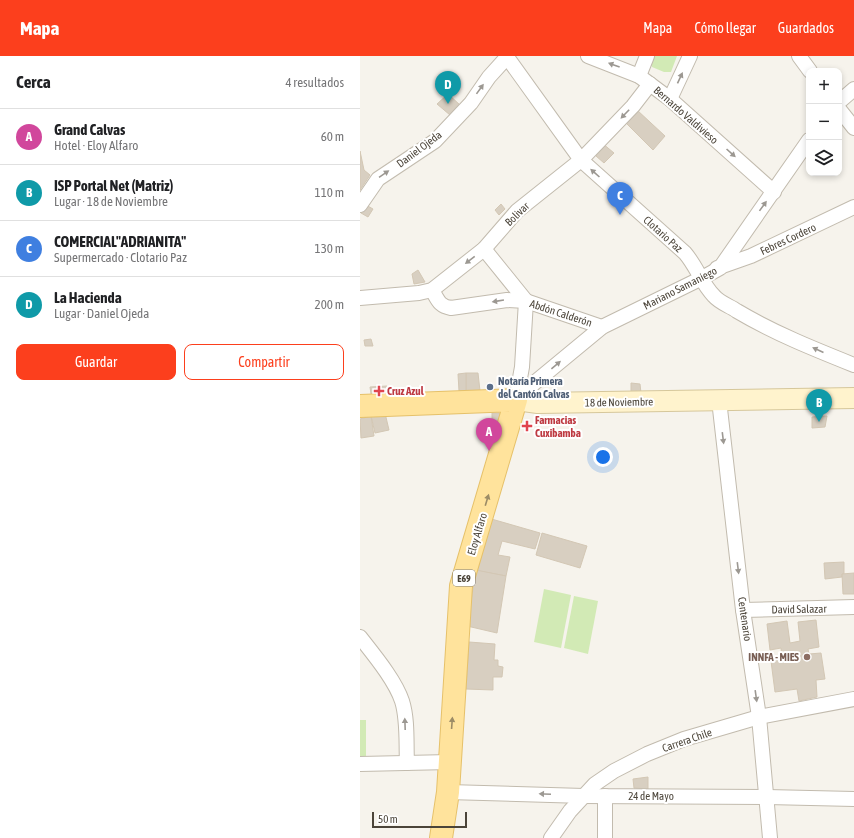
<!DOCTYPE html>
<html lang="es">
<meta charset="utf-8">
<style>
:root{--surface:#fff;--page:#f2f2f2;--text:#202124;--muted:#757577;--line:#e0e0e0;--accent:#fc3f1d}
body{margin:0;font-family:"Asap Condensed",sans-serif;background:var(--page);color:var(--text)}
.controls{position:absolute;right:12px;top:12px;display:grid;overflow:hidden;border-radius:8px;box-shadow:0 2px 6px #0003}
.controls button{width:36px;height:36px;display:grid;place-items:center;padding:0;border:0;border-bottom:1px solid var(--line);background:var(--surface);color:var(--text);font:20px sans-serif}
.scale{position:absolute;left:12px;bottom:10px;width:95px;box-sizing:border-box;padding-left:4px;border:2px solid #4b4439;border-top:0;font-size:11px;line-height:14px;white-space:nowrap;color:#4b4439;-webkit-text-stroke:3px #fff;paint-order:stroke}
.you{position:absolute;left:243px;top:401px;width:14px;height:14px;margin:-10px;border:3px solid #fff;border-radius:50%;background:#1a73e8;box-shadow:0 0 0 6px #1a73e833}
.badge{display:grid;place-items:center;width:26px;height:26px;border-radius:50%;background:var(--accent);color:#fff;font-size:13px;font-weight:700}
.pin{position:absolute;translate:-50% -33px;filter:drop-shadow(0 1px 2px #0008)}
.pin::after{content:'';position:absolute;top:21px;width:14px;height:12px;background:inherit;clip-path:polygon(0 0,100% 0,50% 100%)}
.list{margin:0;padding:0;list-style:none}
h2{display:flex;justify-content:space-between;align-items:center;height:52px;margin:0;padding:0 16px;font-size:17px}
h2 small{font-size:13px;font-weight:400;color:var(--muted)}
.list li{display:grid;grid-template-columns:26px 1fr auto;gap:12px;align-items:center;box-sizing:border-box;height:56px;padding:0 16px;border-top:1px solid var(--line)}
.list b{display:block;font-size:15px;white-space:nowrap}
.list p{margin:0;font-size:13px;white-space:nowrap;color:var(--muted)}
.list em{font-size:13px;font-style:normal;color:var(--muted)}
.actions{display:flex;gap:8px;padding:12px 16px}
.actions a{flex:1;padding:9px 0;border:1px solid var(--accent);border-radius:8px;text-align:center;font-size:14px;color:var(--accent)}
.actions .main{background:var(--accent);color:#fff}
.icon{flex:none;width:22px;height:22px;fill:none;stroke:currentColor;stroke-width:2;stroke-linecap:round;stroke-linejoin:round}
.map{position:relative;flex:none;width:494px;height:782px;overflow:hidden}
header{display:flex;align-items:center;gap:24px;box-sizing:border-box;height:56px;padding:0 20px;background:var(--accent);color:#fff}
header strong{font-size:19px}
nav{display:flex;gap:22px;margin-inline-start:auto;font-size:14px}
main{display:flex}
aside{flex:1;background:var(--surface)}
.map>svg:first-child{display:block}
.green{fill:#d2eab5}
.building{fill:#d8cfc1;stroke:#d3c7b4}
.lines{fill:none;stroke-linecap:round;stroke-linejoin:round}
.minor-casing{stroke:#c2bbae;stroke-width:16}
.secondary-casing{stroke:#d6c79b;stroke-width:22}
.primary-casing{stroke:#e6c16a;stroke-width:24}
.minor{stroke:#fff;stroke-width:14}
.secondary{stroke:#fff3cd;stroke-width:20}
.primary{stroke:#ffe39c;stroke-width:22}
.oneway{fill:#9c9892}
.oneway2{fill:#9c8c66}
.service-dot{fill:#5c6f8a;stroke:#fff;stroke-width:1.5}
.health-dot{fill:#e0444e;stroke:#fff;stroke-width:1.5}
.education-dot{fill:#8d6e63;stroke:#fff;stroke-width:1.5}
.labels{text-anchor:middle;stroke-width:4;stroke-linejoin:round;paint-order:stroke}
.shield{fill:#fff;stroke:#817c74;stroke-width:1}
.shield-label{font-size:10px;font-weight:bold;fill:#4b4439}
.street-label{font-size:11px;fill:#4b4439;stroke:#fff}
.service-label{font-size:11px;font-weight:bold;fill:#4e5e75;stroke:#fff;text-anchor:start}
.health-label{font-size:11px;font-weight:bold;fill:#be3a42;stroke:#fff;text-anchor:start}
.education-label{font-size:11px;font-weight:bold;fill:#785e54;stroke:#fff;text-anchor:end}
</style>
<header>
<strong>Mapa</strong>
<nav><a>Mapa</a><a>Cómo llegar</a><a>Guardados</a></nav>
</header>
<main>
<aside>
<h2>Cerca<small>4 resultados</small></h2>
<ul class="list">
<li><span class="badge" style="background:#d1479c">A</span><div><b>Grand Calvas</b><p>Hotel · Eloy Alfaro</p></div><em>60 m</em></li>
<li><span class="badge" style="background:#0f9aa8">B</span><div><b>ISP Portal Net (Matriz)</b><p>Lugar · 18 de Noviembre</p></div><em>110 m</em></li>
<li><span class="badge" style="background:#3f7fe0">C</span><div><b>COMERCIAL&quot;ADRIANITA&quot;</b><p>Supermercado · Clotario Paz</p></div><em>130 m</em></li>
<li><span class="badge" style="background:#0f9aa8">D</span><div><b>La Hacienda</b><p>Lugar · Daniel Ojeda</p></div><em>200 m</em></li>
</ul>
<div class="actions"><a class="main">Guardar</a><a>Compartir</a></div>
</aside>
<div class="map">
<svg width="494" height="782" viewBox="0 0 494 782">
<rect width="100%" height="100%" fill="#f6f3ec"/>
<g class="green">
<path d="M293,0H317L311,16H304L292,11L291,6Z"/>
<path d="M184,533L211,539L201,592L174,586Z"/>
<path d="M214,540L238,545L228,598L204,592Z"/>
<rect x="0" y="664" width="6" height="37"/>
</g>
<g class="building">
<path d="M88,38L100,49L90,59L77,48Z"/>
<path d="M277,54L305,80L293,94L266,67Z"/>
<path d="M242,87L254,97L244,107L236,100V92Z"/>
<path d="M0,95L4,114L10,119L0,134Z"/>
<path d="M141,148L145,153L139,159L135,154Z"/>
<path d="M6,149L13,153L8,161L1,157Z"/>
<path d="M58,214L65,226L54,228L52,218Z"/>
<path d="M11,283L13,290H5L4,284Z"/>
<path d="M106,317H118L120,335H106Z"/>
<path d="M106,317V335H99L98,318Z"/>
<path d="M271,327L280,328L281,337H271Z"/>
<path d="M27,330L28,338H11L10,331Z"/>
<path d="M25,357L29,374L15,377L11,360Z"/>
<path d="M132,357H139L144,363L142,368L132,367Z"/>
<path d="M11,360L14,380L1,382L0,363Z"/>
<path d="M467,360L465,371L452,372V361Z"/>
<path d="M128,462L180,477L175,493L142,485L138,499L150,501L146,520L113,514Z"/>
<path d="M182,477L227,490L220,512L176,499Z"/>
<path d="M484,506V518H482V521L465,523L464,507Z"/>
<path d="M116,514L146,520L137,577L107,570Z"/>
<path d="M494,517V538H483L482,518Z"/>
<path d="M456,564L459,591L448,593L449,598L461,597L465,623L456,624L457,641L439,645L437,633L415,636L411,605L422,603L421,592L410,594L407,568L427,565L430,587L440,585L438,566Z"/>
<path d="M109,586L135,588L134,604H138V610L143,611L142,621H133V634L106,633Z"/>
<path d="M288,721V733L274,732L273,723Z"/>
</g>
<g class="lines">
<g class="minor-casing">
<g id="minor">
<path d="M228,0L279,20L310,43L414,136"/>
<path d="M439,0L450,15"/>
<path d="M147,1L221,104L325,197C337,211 342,228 354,240C360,247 370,250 377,255C414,277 454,293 494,309"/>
<path d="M279,20L287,0"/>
<path d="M310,43L330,0"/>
<path d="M479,46L494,33"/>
<path d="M479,53L494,72"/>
<path d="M0,149L18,123L75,85L111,47L129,21L148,0"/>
<path d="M124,193L166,245L162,311L156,344"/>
<path d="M357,212L391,200L494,151"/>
<path d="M72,234C78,244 79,250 91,252L147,244L166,245L242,271"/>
<path d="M0,242L59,237L72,234L124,193L157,155L221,104L273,50L290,28"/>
<path d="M156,344L167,336L173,328L242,271L342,222L360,212L449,84"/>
<path d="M359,344L383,554L399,661L410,782"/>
<path d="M383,554L494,551"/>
<path d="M0,581C14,599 35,624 42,645C48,664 46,687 47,707"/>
<path d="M0,708L90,706"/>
<path d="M88,736L224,740L407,741L494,743"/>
<path d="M245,740V782"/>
<path d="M191,782L210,755L235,728L254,715L287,698L324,683L399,661L494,643"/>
</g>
</g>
<g class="secondary-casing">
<path id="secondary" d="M156,344L178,347L494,342"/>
</g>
<g class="primary-casing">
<path id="primary" d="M0,350L156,344L101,530L88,736L81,782"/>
</g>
<use href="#minor" class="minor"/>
<use href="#secondary" class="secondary"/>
<use href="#primary" class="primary"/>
</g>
<defs><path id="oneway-solid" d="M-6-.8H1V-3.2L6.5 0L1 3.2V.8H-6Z"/></defs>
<g class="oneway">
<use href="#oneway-solid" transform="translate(254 9) rotate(-160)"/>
<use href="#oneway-solid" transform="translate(320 22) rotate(-65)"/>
<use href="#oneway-solid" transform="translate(120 33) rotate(-54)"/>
<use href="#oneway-solid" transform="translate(265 58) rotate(134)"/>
<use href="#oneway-solid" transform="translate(371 97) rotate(42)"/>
<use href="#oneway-solid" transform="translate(235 117) rotate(-138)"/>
<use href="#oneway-solid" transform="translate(24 118) rotate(-34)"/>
<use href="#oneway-solid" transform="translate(403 150) rotate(-54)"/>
<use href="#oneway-solid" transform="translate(110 204) rotate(142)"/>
<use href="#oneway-solid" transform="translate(138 245) rotate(171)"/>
<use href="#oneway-solid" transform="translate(458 294) rotate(-156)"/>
<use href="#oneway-solid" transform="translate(196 309) rotate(-40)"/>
<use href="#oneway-solid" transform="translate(363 382) rotate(83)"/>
<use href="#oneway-solid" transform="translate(378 512) rotate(83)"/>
<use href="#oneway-solid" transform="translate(396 640) rotate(82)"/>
<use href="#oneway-solid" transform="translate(45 668) rotate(-92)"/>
<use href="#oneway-solid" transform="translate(185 738) rotate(-178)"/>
</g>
<g class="oneway2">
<use href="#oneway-solid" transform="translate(127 444) rotate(-73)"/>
<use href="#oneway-solid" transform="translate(92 667) rotate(-86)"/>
</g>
<circle class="service-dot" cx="130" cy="331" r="4"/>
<g class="health-dot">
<path d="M17 329h4v4h4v4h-4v4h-4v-4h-4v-4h4z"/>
<path d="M165 364h4v4h4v4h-4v4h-4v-4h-4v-4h4z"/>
</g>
<circle class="education-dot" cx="447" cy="601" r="4"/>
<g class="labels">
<rect class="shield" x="93" y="514" width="22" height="16" rx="3"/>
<g class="shield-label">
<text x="104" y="526">E69</text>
</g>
<g class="street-label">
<text transform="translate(326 59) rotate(41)" y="4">Bernardo Valdivieso</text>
<text transform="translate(59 93) rotate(-37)" y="4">Daniel Ojeda</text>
<text transform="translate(157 158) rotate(-44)" y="4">Bolivar</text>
<text transform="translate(303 178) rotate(42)" y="4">Clotario Paz</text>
<text transform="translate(428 183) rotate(-25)" y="4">Febres Cordero</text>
<text transform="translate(320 232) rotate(-27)" y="4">Mariano Samaniego</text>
<text transform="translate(201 257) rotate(18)" y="4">Abdón Calderón</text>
<text transform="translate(259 346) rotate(-1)" y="4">18 de Noviembre</text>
<text transform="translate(117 478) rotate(-73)" y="4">Eloy Alfaro</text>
<text transform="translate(439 553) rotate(-1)" y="4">David Salazar</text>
<text transform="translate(385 563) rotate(82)" y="4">Centenario</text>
<text transform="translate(327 684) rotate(-19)" y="4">Carrera Chile</text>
<text x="291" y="744">24 de Mayo</text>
</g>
<g class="service-label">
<text x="138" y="329">Notaría Primera<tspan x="138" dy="13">del Cantón Calvas</tspan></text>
</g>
<g class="health-label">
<text x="27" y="339">Cruz Azul</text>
<text x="175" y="368">Farmacias<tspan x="175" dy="13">Cuxibamba</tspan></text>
</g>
<g class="education-label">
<text x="439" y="605">INNFA - MIES</text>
</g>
</g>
</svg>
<div class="controls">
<button>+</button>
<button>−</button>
<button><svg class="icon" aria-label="layers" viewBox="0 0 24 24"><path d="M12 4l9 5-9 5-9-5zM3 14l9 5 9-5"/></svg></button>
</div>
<div class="scale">50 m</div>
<div class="you"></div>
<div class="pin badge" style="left:129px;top:395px;background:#d1479c">A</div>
<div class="pin badge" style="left:459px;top:366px;background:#0f9aa8">B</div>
<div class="pin badge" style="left:260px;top:159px;background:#3f7fe0">C</div>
<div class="pin badge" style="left:88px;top:48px;background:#0f9aa8">D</div>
</div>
</main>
